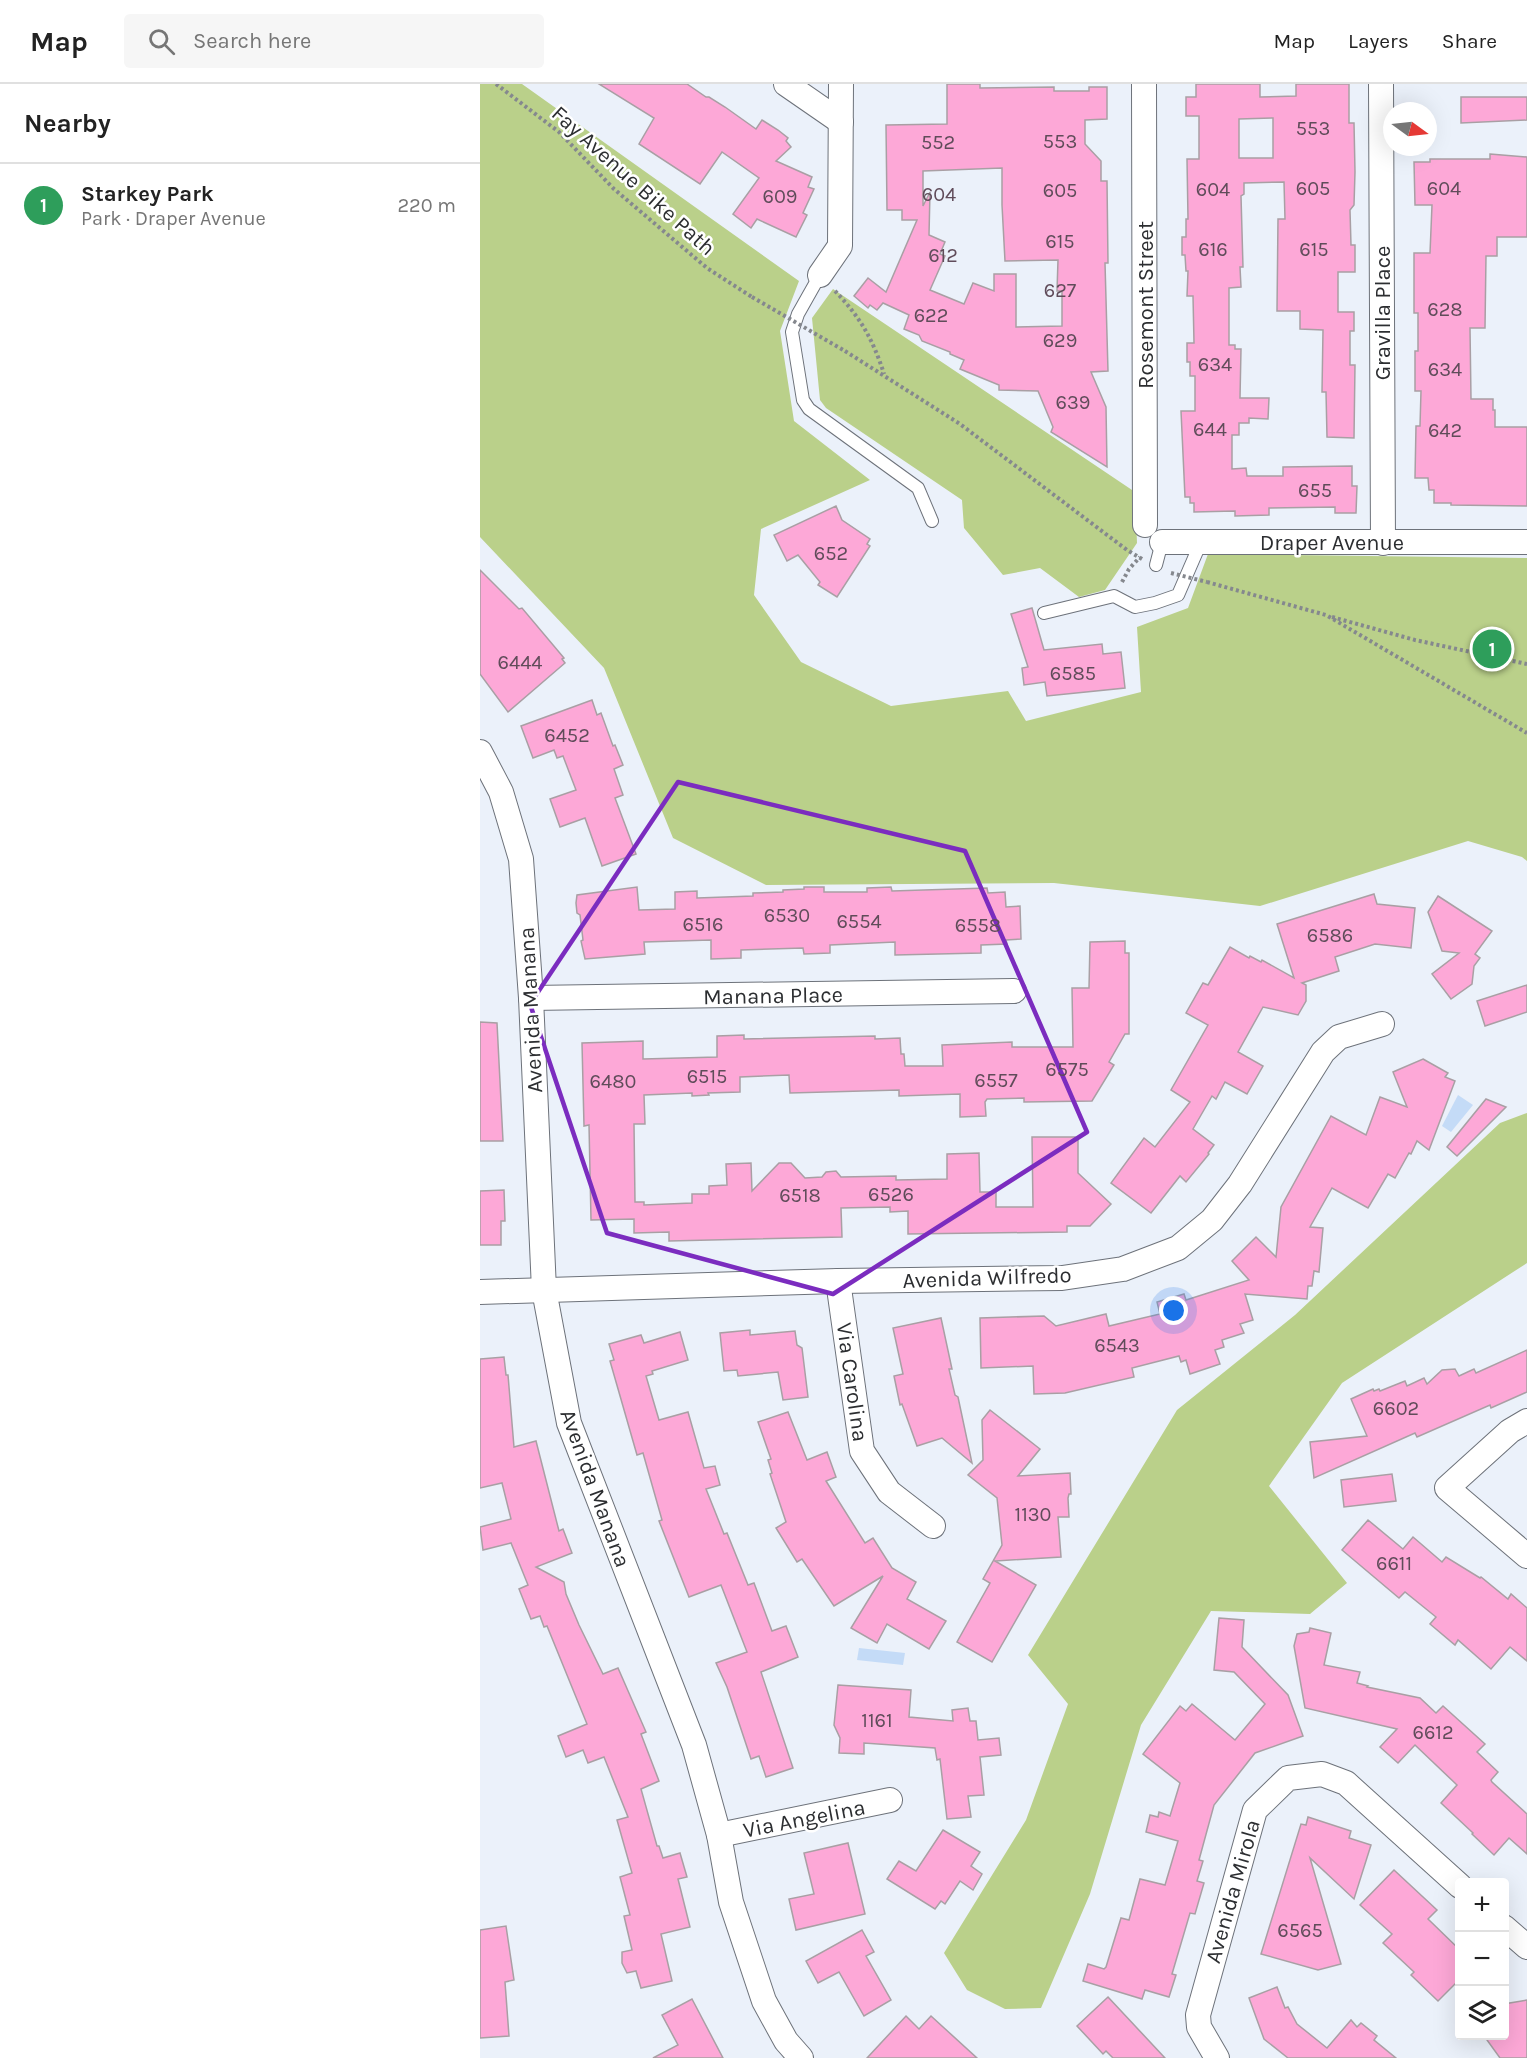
<!DOCTYPE html>
<meta charset="utf-8">
<style>
:root{--surface:#fff;--page:#f6f6f6;--text:#222;--muted:#767676;--line:#e0e0e0;--accent:#d93025}
body{margin:0;font-family:Karla,sans-serif;background:var(--page);color:var(--text)}
.controls{position:absolute;right:18px;bottom:18px;display:grid;overflow:hidden;border-radius:6px;box-shadow:0 6px 24px #0002}
.controls button{width:54px;height:54px;display:grid;place-items:center;padding:0;border:0;border-bottom:2px solid var(--line);background:var(--surface);color:var(--text);font:30px sans-serif}
.compass{position:absolute;left:903px;top:18px;width:54px;height:54px;border-radius:50%;background:var(--surface);box-shadow:0 6px 24px #0002;rotate:105deg}
.you{position:absolute;left:694px;top:1227px;width:21px;height:21px;margin:-15px;border:4px solid #fff;border-radius:50%;background:#1a73e8;box-shadow:0 0 0 9px #1a73e833}
.badge{display:grid;place-items:center;width:39px;height:39px;border-radius:50%;background:var(--accent);color:#fff;font-size:20px;font-weight:700}
.pin{position:absolute;translate:-50% -50%;border:3px solid #fff;box-shadow:0 2px 6px #0006}
.list{margin:0;padding:0;list-style:none}
h2{display:flex;justify-content:space-between;align-items:center;height:78px;margin:0;padding:0 24px;font-size:26px}
h2 small{font-size:20px;font-weight:400;color:var(--muted)}
.list li{display:grid;grid-template-columns:39px 1fr auto;gap:18px;align-items:center;box-sizing:border-box;height:84px;padding:0 24px;border-top:2px solid var(--line)}
.list b{display:block;font-size:22px;white-space:nowrap}
.list p{margin:0;font-size:20px;white-space:nowrap;color:var(--muted)}
.list em{font-size:20px;font-style:normal;color:var(--muted)}
.icon{flex:none;width:33px;height:33px;fill:none;stroke:currentColor;stroke-width:2;stroke-linecap:round;stroke-linejoin:round}
.map{position:relative;flex:none;width:1047px;height:1974px;overflow:hidden}
header{display:flex;align-items:center;gap:36px;box-sizing:border-box;height:84px;padding:0 30px;background:var(--surface);border-bottom:2px solid var(--line)}
header strong{font-size:28px}
nav{display:flex;gap:33px;margin-inline-start:auto;font-size:21px}
.search{width:420px;height:54px;background:var(--page);display:flex;align-items:center;gap:15px;box-sizing:border-box;padding:0 21px;border-radius:6px;color:var(--muted);font-size:22px}
main{display:flex}
aside{flex:1;background:var(--surface)}
.map>svg:first-child{display:block}
.green{fill:#bad08a}
.water{fill:#c4dbf7}
.building{fill:#fda8d7;stroke:#a99fa4;stroke-width:1.5;fill-rule:evenodd}
.lines{fill:none;stroke-linecap:round;stroke-linejoin:round}
.lane-casing{stroke:#6d727a;stroke-width:14}
.street-casing{stroke:#6d727a;stroke-width:26}
.path{stroke:#85888e;stroke-width:4;stroke-dasharray:3 3;stroke-linecap:butt}
.lane{stroke:#fff;stroke-width:12}
.street{stroke:#fff;stroke-width:24}
.path-bridge{stroke:#85888e;stroke-width:4;stroke-dasharray:3 3;stroke-linecap:butt}
.marked{fill:none;stroke:#7b2cbf;stroke-width:4.5;stroke-linejoin:round}
.labels{text-anchor:middle;stroke-width:5;stroke-linejoin:round;paint-order:stroke}
.number-label{font-size:20px;fill:#604c5a}
.street-label{font-size:22px;fill:#2c2e31;stroke:#fff}
</style>
<header>
<strong>Map</strong>
<div class="search"><svg class="icon" aria-label="search" viewBox="0 0 24 24"><circle cx="10" cy="10" r="6"/><path d="M15 15l6 6"/></svg>Search here</div>
<nav><a>Map</a><a>Layers</a><a>Share</a></nav>
</header>
<main>
<aside>
<h2>Nearby<small></small></h2>
<ul class="list">
<li><span class="badge" style="background:#2e9e5b">1</span><div><b>Starkey Park</b><p>Park · Draper Avenue</p></div><em>220 m</em></li>
</ul>
</aside>
<div class="map">
<svg width="1047" height="1974" viewBox="0 0 1047 1974">
<rect width="100%" height="100%" fill="#ebf1fa"/>
<g class="green">
<path d="M0,0H42L319,197L300,247L314,337L390,396L281,445L274,511L321,578L411,622L528,607L546,637L661,608L657,543L708,524L728,470L1047,474V777L1042,773L988,757L780,822L574,799L286,801L193,754L124,584L0,453Z"/>
<path d="M353,205L655,408L657,459L625,506L599,513L560,484L523,491L484,444L482,416L346,324L340,316L332,234Z"/>
<path d="M1047,1029V1179L862,1299L789,1402L867,1499L830,1530L731,1527L661,1641L610,1810L561,1924L525,1925L487,1906L464,1869L546,1736L588,1620L548,1571L697,1326L815,1231L1020,1039Z"/>
</g>
<g class="water">
<path d="M978,1011L993,1021L971,1048L962,1042Z"/>
<path d="M379,1564L425,1569L423,1581L377,1576Z"/>
</g>
<g class="building">
<path d="M119,0H207L226,13H229L245,23L276,45L282,36L298,46L308,54L306,57L311,63L296,77L332,93L328,103L334,105L323,129L327,131L316,153L277,135L271,144L253,130L279,94L242,68L220,100L159,60L174,34Z"/>
<path d="M467,0H500V4L574,3V7H609V3H627V35L605,36V60L621,77V97H627L628,179H625L628,287L611,288L626,323L627,383L571,348L573,343L558,307L519,306V301L480,285L484,276L470,270V268L442,257L439,251L424,245L429,231L403,219L397,226L390,221L388,224L374,212L388,194L406,208L437,136H422V126H407L406,41L467,40ZM522,84V121L525,177L578,176L577,207H582V242L536,243V190H514V207L493,199L484,220L450,206L465,172L460,170L465,158L449,151L450,108L443,122V87Z"/>
<path d="M716,0H780V13L816,12V0H869V39H874L875,88L874,121L870,126L871,161H875V188H858V228H874V247H870V281H875L874,354L847,353L846,308H842L843,246L820,245V227H797L798,135H805L804,98L764,99V110L761,112L763,183H760L761,203L749,204V261H755V265H761L760,314H789L788,335L769,334V339H759V351H752V385L766,384L767,392H803V383L872,382V402H877L876,429H855V423L789,424V431L755,432V427L714,428V419H710V413H705L701,327H715V292H710V278H707V259H714L713,212H707L708,187H706L705,171H702V153H706V135H708L707,75H719V32H706V13H716ZM793,34V74H759V35Z"/>
<path d="M981,13H1047V36L981,39Z"/>
<path d="M1010,70L1047,73V153H1017V172H1006L1005,244H990L991,315H1013V326H1015V343H1047V422L971,421V419H954V406H949L948,394H935L936,342H940L941,307H935V267H938V229H934V169H950L952,121H935L934,78H950V75H1010Z"/>
<path d="M356,422L362,436L390,455L387,460L390,462L357,513L338,501L340,498L318,471L307,477L294,451Z"/>
<path d="M0,486L39,525L42,524L84,574L82,575L85,579L28,628L0,590Z"/>
<path d="M552,524L564,566L622,560L623,570L641,568L645,604L567,612L565,598L544,601L542,584L548,583L531,530Z"/>
<path d="M112,616L117,631L121,629L133,662L135,661L143,681L134,685L143,711L135,714L156,770L122,782L105,734L80,743L70,715L96,706L83,672L77,674L74,666L53,674L41,642Z"/>
<path d="M157,803L159,826L195,825V808L217,807V814L273,812V809L303,808V806L324,805V803H344V808H387V804L411,803L412,807L507,804L508,809L525,808L526,823L540,822L541,855L526,856L527,860L501,861V869L415,871V858L350,861V869L324,870L323,864L261,866V874L231,875V856L164,858L165,870L105,875L101,857L103,856L100,831L97,829L96,819L97,811Z"/>
<path d="M894,810L897,820L935,824L931,864L895,860L855,873L859,887L822,899L826,901V917L818,931L783,923L758,968L783,982L767,1010L745,998L736,1015L732,1012L713,1045L734,1061L728,1069L729,1070L706,1098L700,1092L671,1129L631,1099L664,1054L675,1063L710,1018L691,1006L728,941L706,929L723,899L728,901L750,863L769,874L770,872L781,878L782,876L814,894L797,840Z"/>
<path d="M958,812L1012,847L995,870L1000,874L994,882L992,900L971,915L952,890L979,869L962,867L948,828Z"/>
<path d="M645,857V869H649V950H645L629,978L634,981L612,1017L544,1018V1014L507,1015L505,1018L506,1032L480,1033V1010L419,1012V1006L310,1009L309,991L260,993V1008L228,1009L229,1011L212,1012V1009L164,1011L165,1040H154L155,1118H164V1121L212,1119V1110H229V1102L247,1101L246,1080L271,1079L272,1107L299,1079H311L325,1094L342,1093L346,1088L356,1087L361,1093L416,1092V1096L467,1095V1070L499,1069L500,1108H516V1123H553L552,1053H595V1056H598V1089L631,1120L610,1142H587V1148L428,1150V1127L410,1128V1123L361,1124L362,1153L189,1157V1148L154,1149V1135L111,1136L109,1041L104,1042L102,959L163,957V975L237,973V952L264,951V955L395,952V955L420,954L421,970H424L425,982H463L462,961L532,958V963H593L592,904H609L610,858Z"/>
<path d="M1047,901V928L1005,942L997,917Z"/>
<path d="M0,938L17,939L23,1057H0Z"/>
<path d="M943,975L968,989L965,993L975,997L949,1066L937,1057L931,1070L929,1069L915,1094L908,1090L888,1124L852,1104L830,1143L843,1144L839,1188L834,1187L832,1202H828L827,1215L765,1210L773,1236L760,1240L764,1249L742,1256L744,1263L735,1266L740,1280L710,1290L706,1276L701,1278L699,1272L652,1284L654,1293L585,1309L554,1310L553,1282L501,1284L500,1234L564,1232L576,1242L626,1230L629,1242L680,1230L677,1218L704,1210L706,1216L769,1196L752,1177L776,1153L796,1173L801,1123L851,1032L886,1051L900,1013L927,1023L913,988Z"/>
<path d="M1006,1015L1026,1023L977,1072L967,1063Z"/>
<path d="M24,1106L25,1137H21V1161H0V1107Z"/>
<path d="M461,1234L472,1285H469L475,1311L478,1313L492,1379L462,1354L437,1362L422,1320L420,1321L414,1292L423,1290L413,1244Z"/>
<path d="M270,1246V1251L315,1247L317,1261L322,1264L328,1313L303,1316L298,1288L258,1292L257,1286L244,1287L240,1249Z"/>
<path d="M200,1248L208,1276L172,1287L173,1290L166,1292L179,1336L208,1328L224,1384L235,1382L240,1401L226,1405L244,1450L247,1449L268,1501L274,1499L292,1547L306,1542L318,1573L281,1588L313,1684L286,1693L279,1672L271,1675L247,1603L236,1579L267,1568L241,1501L209,1513L179,1437L182,1436L163,1369L157,1371L130,1277L134,1276L129,1260L161,1251L164,1259Z"/>
<path d="M1047,1266V1308L1011,1324L1010,1321L937,1353L935,1349L834,1394L830,1358L887,1352L871,1315L893,1305L894,1307L899,1305L900,1307L925,1297L927,1302L944,1294L947,1300L962,1286L975,1285L979,1292L994,1285L996,1289Z"/>
<path d="M24,1273L26,1291H28L34,1363L56,1357L79,1447L83,1445L92,1469L56,1483L84,1498L86,1510L99,1541L123,1590L138,1584L166,1648L161,1650L179,1697L161,1705L177,1762H179L183,1774L200,1769L207,1793L198,1795L210,1843L181,1850L192,1897L161,1904L156,1887L147,1889L142,1879V1868L152,1866L144,1832L150,1831L140,1793L152,1789L137,1736L148,1733L124,1673L108,1679L103,1666L86,1673L78,1652L107,1640L67,1542L64,1543L60,1532L51,1535L39,1505L48,1501L31,1459L3,1466L0,1443L31,1435L22,1399L0,1404V1275Z"/>
<path d="M510,1326L560,1365L538,1392L590,1389L591,1410H589L588,1414L589,1433H578L581,1473L515,1477L556,1501L512,1578L477,1558L510,1499L503,1495L522,1461L517,1414L488,1391L503,1376L502,1336Z"/>
<path d="M308,1328L327,1376L347,1368L356,1393L346,1397L385,1459L393,1454L412,1484L436,1498L427,1515L466,1537L449,1565L407,1540L397,1559L371,1544L403,1492L354,1522L322,1475L317,1478L296,1444L306,1438L290,1390L292,1389L288,1376L291,1375L278,1338Z"/>
<path d="M912,1390L916,1417L864,1423L861,1396Z"/>
<path d="M888,1436L923,1465L933,1453L962,1478L966,1473L1000,1494L1001,1493L1028,1515L1031,1510L1047,1524V1577L1030,1563L1011,1585L978,1556L975,1561L950,1540L956,1533L925,1508L919,1514L862,1466Z"/>
<path d="M739,1534L764,1536L762,1563L808,1611L823,1652L775,1669L734,1721L719,1776L723,1777L717,1797L724,1799L715,1830L710,1829L692,1890L696,1891L689,1913L665,1906L662,1915L603,1897L608,1880L624,1885L626,1883L641,1834L649,1836L660,1795L685,1801L698,1757L666,1748L670,1731L678,1733L679,1728L690,1732L700,1699L663,1670L700,1622L706,1627L712,1620L755,1656L785,1620L754,1588L734,1586Z"/>
<path d="M830,1544L851,1549L844,1581L880,1588L877,1599L888,1602L887,1603L940,1614L956,1629L963,1622L1005,1660L997,1668L1018,1688L1011,1696L1012,1698L1047,1730V1770L1029,1754L1014,1771L992,1750L993,1749L961,1719L977,1701L935,1661L918,1679L900,1663L917,1645L825,1624L814,1562L817,1550L829,1548Z"/>
<path d="M358,1601L431,1606L429,1633L473,1637L472,1626L488,1624L490,1637H496L498,1656L519,1654L521,1671L500,1673L504,1711L488,1712L491,1733L467,1735L460,1675L457,1676L455,1664L384,1659V1670L359,1669L360,1654L354,1641Z"/>
<path d="M828,1733L871,1747L869,1754L891,1761L874,1815L830,1774L861,1880L838,1886L781,1870L821,1740L826,1741Z"/>
<path d="M463,1746L500,1768L491,1782L502,1790L493,1806L480,1797L465,1820L461,1817L455,1825L407,1795L419,1777L436,1787Z"/>
<path d="M368,1759L385,1830L316,1846L309,1815L334,1810L324,1769Z"/>
<path d="M914,1786L957,1826L948,1835L980,1866V1895L958,1917L931,1891L934,1888L903,1859L912,1850L880,1821Z"/>
<path d="M26,1842L34,1896L25,1898L29,1952L0,1954V1846Z"/>
<path d="M382,1846L394,1868L386,1872L411,1916L384,1932L359,1888L338,1899L326,1877Z"/>
<path d="M797,1903L805,1924L808,1923L817,1940L847,1964L871,1936L877,1943L881,1939L897,1952L894,1956L916,1974H808L784,1955L769,1914Z"/>
<path d="M628,1913L685,1974H633L626,1967L623,1970L597,1942Z"/>
<path d="M212,1915L243,1974H173L198,1961L182,1931Z"/>
<path d="M1047,1916V1974H1020L1007,1956L1014,1952H1024V1920Z"/>
<path d="M426,1932L439,1945L451,1932L497,1974H387Z"/>
</g>
<g class="lines">
<g class="lane-casing">
<g id="lane">
<path d="M340,191L318,230L312,248L323,316L329,325L438,404L452,437"/>
<path d="M676,481L682,458L680,456"/>
<path d="M564,529L634,512L655,523L675,519L698,511L721,458"/>
</g>
</g>
<g class="street-casing">
<g id="street">
<path d="M306,0L361,38"/>
<path d="M664,0L665,441"/>
<path d="M901,0L903,459"/>
<path d="M340,191L360,162L361,0"/>
<path d="M682,458H1047"/>
<path d="M0,668L21,708L41,775L51,914L64,1206L89,1339L214,1661L239,1751L251,1818L284,1917L306,1957L321,1974"/>
<path d="M51,914L534,907"/>
<path d="M358,1197L382,1367L409,1408L453,1442"/>
<path d="M0,1208L358,1197L582,1194L643,1185L698,1164L732,1136L760,1100L843,968L859,953L902,940"/>
<path d="M1047,1337L1030,1347L967,1404L1047,1472"/>
<path d="M239,1751L410,1716"/>
<path d="M1024,1843L1047,1863"/>
<path d="M737,1974L719,1943L718,1931L775,1726L808,1694L842,1690L866,1699L980,1802"/>
</g>
</g>
<g class="path">
<path d="M16,0L79,48L134,105L227,184L272,213"/>
<path d="M355,207C380,233 393,255 404,290"/>
<path d="M365,267L480,340L647,466L662,475"/>
<path d="M642,498L649,485L660,473"/>
<path d="M727,498L846,531L1047,649"/>
<path d="M852,533L935,556L1047,580"/>
</g>
<use href="#lane" class="lane"/>
<use href="#street" class="street"/>
<g class="path-bridge">
<path d="M272,213L365,267"/>
<path d="M691,489L727,498"/>
</g>
</g>
<path class="marked" d="M198,698L485,767L607,1048L353,1210L127,1149L50,920Z"/>
<g class="labels">
<g class="number-label">
<text x="833" y="51">553</text>
<text x="580" y="64">553</text>
<text x="458" y="65">552</text>
<text x="833" y="111">605</text>
<text x="964" y="111">604</text>
<text x="733" y="112">604</text>
<text x="580" y="113">605</text>
<text x="459" y="117">604</text>
<text x="300" y="119">609</text>
<text x="580" y="164">615</text>
<text x="733" y="172">616</text>
<text x="834" y="172">615</text>
<text x="463" y="178">612</text>
<text x="580" y="213">627</text>
<text x="965" y="232">628</text>
<text x="451" y="238">622</text>
<text x="580" y="263">629</text>
<text x="735" y="287">634</text>
<text x="965" y="292">634</text>
<text x="593" y="325">639</text>
<text x="730" y="352">644</text>
<text x="965" y="353">642</text>
<text x="835" y="413">655</text>
<text x="351" y="476">652</text>
<text x="40" y="585">6444</text>
<text x="593" y="596">6585</text>
<text x="87" y="658">6452</text>
<text x="307" y="838">6530</text>
<text x="379" y="844">6554</text>
<text x="223" y="847">6516</text>
<text x="498" y="848">6558</text>
<text x="850" y="858">6586</text>
<text x="587" y="992">6575</text>
<text x="227" y="999">6515</text>
<text x="516" y="1003">6557</text>
<text x="133" y="1004">6480</text>
<text x="411" y="1117">6526</text>
<text x="320" y="1118">6518</text>
<text x="637" y="1268">6543</text>
<text x="916" y="1331">6602</text>
<text x="553" y="1437">1130</text>
<text x="914" y="1486">6611</text>
<text x="397" y="1643">1161</text>
<text x="953" y="1655">6612</text>
<text x="820" y="1853">6565</text>
</g>
<g class="street-label">
<text transform="translate(154 96) rotate(42)" y="8">Fay Avenue Bike Path</text>
<text transform="translate(665 221) rotate(-90)" y="8">Rosemont Street</text>
<text transform="translate(902 229) rotate(-90)" y="8">Gravilla Place</text>
<text x="852" y="466">Draper Avenue</text>
<text transform="translate(293 911) rotate(-1)" y="8">Manana Place</text>
<text transform="translate(50 926) rotate(-93)" y="8">Avenida Manana</text>
<text transform="translate(507 1193) rotate(-2)" y="8">Avenida Wilfredo</text>
<text transform="translate(373 1298) rotate(82)" y="8">Via Carolina</text>
<text transform="translate(116 1404) rotate(70)" y="8">Avenida Manana</text>
<text transform="translate(324 1734) rotate(-11)" y="8">Via Angelina</text>
<text transform="translate(752 1807) rotate(-74)" y="8">Avenida Mirola</text>
</g>
</g>
</svg>
<div class="controls">
<button>+</button>
<button>−</button>
<button><svg class="icon" aria-label="layers" viewBox="0 0 24 24"><path d="M12 4l9 5-9 5-9-5zM3 14l9 5 9-5"/></svg></button>
</div>
<svg class="compass" viewBox="-18 -18 36 36"><path d="M0-13l5 13h-10z" fill="#e53935"/><path d="M0 13l5-13h-10z" fill="#767676"/></svg>
<div class="you"></div>
<div class="pin badge" style="left:1012px;top:565px;background:#2e9e5b">1</div>
</div>
</main>
